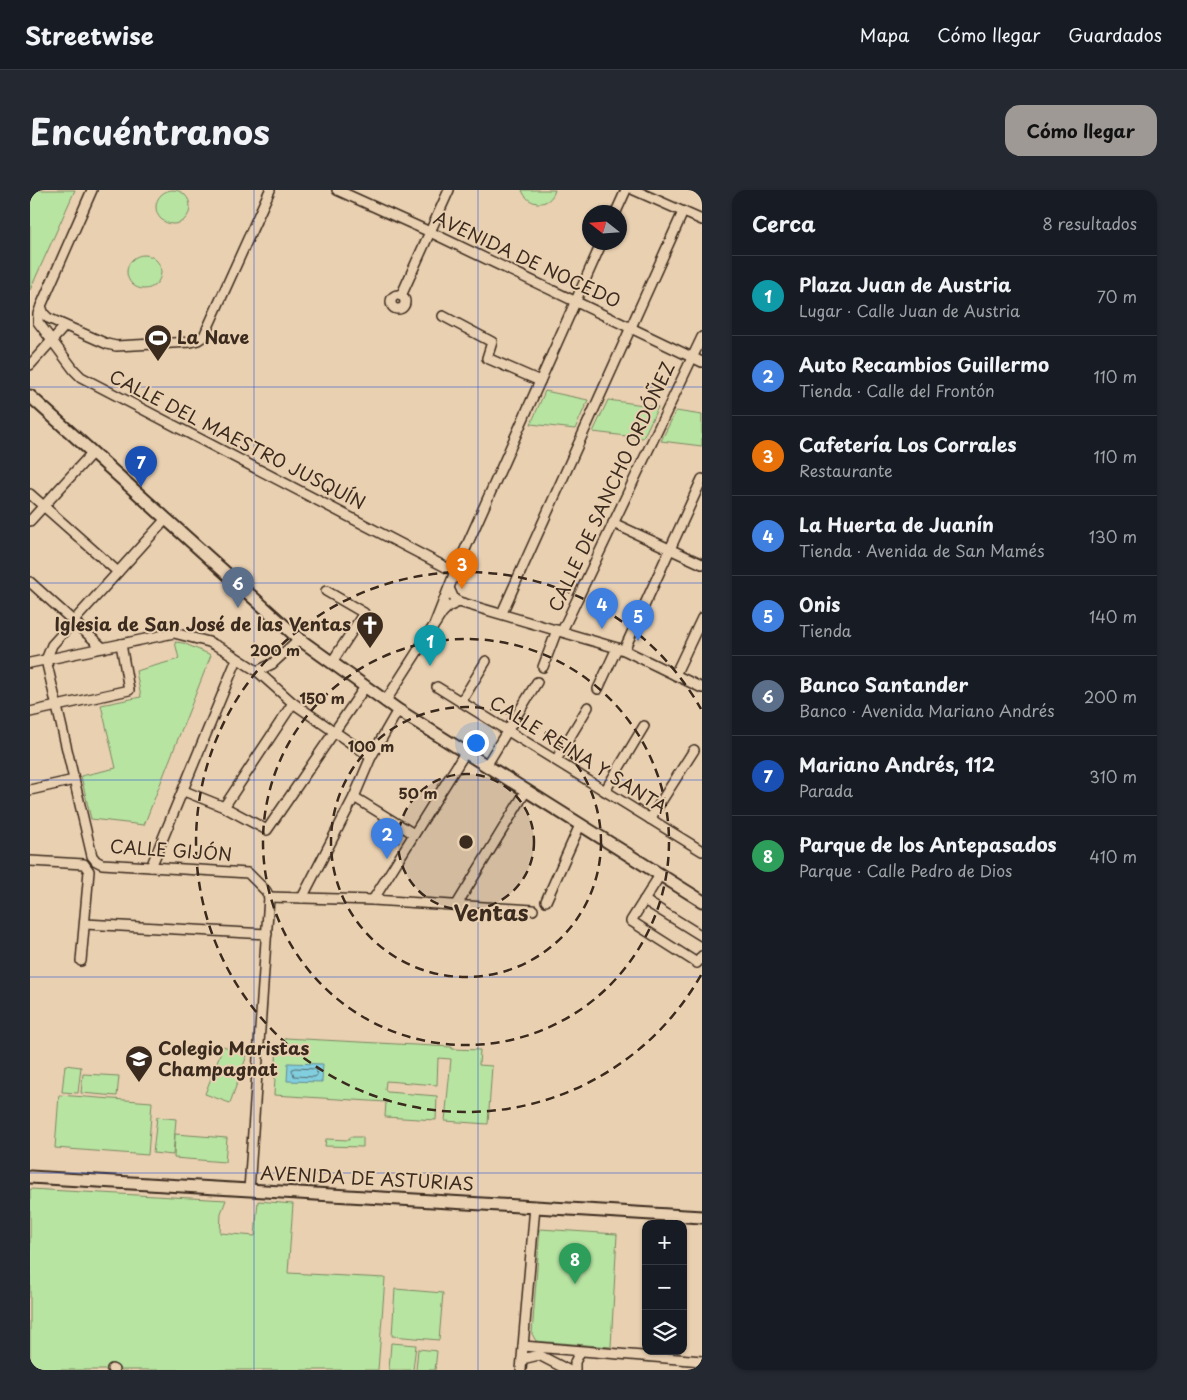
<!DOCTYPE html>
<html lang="es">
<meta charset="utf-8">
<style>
:root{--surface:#171b24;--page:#242831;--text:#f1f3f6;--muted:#9ea1a6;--line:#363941;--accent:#9f9995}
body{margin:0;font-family:"Playpen Sans",sans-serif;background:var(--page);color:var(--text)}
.controls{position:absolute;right:15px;bottom:15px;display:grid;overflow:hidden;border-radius:10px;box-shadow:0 1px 4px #0004}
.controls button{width:45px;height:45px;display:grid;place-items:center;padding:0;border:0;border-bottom:1px solid var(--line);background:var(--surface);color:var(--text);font:25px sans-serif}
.compass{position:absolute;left:552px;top:15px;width:45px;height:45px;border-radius:50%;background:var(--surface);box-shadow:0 1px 4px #0004;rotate:287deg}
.you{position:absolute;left:445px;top:552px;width:18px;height:18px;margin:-12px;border:4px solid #fff;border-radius:50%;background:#1a73e8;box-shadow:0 0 0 8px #1a73e833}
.badge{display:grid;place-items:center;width:32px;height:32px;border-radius:50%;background:var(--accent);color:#fff;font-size:16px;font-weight:700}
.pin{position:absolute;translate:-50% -41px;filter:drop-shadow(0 1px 2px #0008)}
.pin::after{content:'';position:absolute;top:26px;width:18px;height:15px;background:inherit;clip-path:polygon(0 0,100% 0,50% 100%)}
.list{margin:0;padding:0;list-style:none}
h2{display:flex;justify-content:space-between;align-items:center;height:65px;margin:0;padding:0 20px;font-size:21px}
h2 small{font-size:16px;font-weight:400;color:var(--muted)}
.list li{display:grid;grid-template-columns:32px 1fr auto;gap:15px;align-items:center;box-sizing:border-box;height:80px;padding:0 20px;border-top:1px solid var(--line)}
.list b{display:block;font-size:19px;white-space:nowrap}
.list p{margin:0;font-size:16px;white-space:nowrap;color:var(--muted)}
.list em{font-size:16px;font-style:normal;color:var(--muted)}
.icon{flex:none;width:28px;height:28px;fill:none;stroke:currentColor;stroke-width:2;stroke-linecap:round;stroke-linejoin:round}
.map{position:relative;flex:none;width:672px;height:1180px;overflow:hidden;border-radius:15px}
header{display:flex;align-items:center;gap:30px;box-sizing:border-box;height:70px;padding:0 25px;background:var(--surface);border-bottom:1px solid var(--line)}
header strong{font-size:24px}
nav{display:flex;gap:28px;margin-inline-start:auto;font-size:18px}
.intro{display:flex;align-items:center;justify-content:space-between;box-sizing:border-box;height:120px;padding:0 30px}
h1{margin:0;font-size:35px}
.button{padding:12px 22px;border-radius:15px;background:var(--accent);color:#111;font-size:18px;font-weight:700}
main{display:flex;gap:30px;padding:0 30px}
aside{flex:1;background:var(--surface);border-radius:15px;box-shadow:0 1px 4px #0004}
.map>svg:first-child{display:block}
.green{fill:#b8e4a2;stroke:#7a8760}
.water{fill:#81cedf;stroke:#658c92}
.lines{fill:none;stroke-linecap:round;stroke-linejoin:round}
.shore{stroke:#576c6b;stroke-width:1}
.minor-casing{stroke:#3b2a1e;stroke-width:12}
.secondary-casing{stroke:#3b2a1e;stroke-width:15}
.minor{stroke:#e9d0b1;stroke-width:9}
.secondary{stroke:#e9d0b1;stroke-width:11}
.grid{fill:none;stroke:#1d4ed8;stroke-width:1;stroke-opacity:0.55}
.ring{fill:none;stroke:#3b2a1e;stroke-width:2.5;stroke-dasharray:9 6}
.labels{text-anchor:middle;stroke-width:4;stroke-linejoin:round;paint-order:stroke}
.street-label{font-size:18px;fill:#3b2a1e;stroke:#e9d0b1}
.poi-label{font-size:18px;font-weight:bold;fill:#3b2a1e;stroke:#e9d0b1;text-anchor:start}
.district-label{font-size:22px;font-weight:bold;fill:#3b2a1e;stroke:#e9d0b1}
.centre{fill:#3b2a1e;stroke:#e9d0b1;stroke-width:2.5}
.ring-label{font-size:15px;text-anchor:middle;font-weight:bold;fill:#3b2a1e;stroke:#e9d0b1;stroke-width:4;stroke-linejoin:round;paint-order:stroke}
</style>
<header>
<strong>Streetwise</strong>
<nav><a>Mapa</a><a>Cómo llegar</a><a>Guardados</a></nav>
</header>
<div class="intro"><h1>Encuéntranos</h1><a class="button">Cómo llegar</a></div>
<main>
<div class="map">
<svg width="672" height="1180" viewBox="0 0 672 1180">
<rect width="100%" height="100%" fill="#e9d0b1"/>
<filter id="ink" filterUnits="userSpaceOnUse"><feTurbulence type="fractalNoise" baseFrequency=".02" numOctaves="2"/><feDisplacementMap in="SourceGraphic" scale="10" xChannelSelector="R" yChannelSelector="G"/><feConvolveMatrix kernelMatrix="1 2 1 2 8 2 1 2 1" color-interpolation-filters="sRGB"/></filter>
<g filter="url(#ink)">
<g class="green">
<path d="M0,0H45L0,100Z"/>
<path d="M492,0H525C520,18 498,17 492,0Z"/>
<circle cx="143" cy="17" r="17"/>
<circle cx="114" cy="82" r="17"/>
<path d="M515,201L558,210L545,239L501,234Z"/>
<path d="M578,210L628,217L613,248L563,242Z"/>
<path d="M646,221L672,225V256L631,251Z"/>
<path d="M145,452L153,453L181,465L114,635L61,629L51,586L86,578L71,515L111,507L106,481L149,469Z"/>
<path d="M255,848L422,857V859L450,860L449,875L462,876L458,934L415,931L421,869L408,868L407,895L356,891L355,900L357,902L407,906L406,930L355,927L356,912L244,905L247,856L254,857Z"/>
<path d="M193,856L217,865L200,913L175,904Z"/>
<path d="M35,875L51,877L48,903L32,902Z"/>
<path d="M53,884L89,886L87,906L51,903Z"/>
<path d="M29,905L122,912L118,965L25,958Z"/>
<path d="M127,927L146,929L143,965L123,963Z"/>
<path d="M145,944L197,948L195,972L144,968Z"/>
<path d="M320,947H333V957L295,956L296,949L319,950Z"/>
<path d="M0,999L196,1010L191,1023L190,1043L225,1046L228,1011L263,1014L258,1083L355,1088L348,1180H0Z"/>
<path d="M510,1039L587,1044L581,1157L506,1151L502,1144Z"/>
<path d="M365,1099L413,1103L409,1150L362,1146Z"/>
<path d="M361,1153L386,1155L383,1180H359Z"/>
<path d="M388,1159L407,1161L405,1180H386Z"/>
</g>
<path class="water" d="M258,873L293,874L292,892L257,891Z"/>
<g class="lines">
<path class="shore" d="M265,878L286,879L287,885L285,887L264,886L262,880Z"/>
<g class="minor-casing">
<g id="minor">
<path d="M62,0L11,116L14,124L18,128L77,154L86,156L161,152L168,150L174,146L240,0"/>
<path d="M307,0L400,42L672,172"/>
<path d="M604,0L672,30"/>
<path d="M586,22L596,0"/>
<circle cx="368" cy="112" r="7"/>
<path d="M371,106L419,0"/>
<path d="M11,116L8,124V132L44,180L51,187L425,382"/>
<path d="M413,126L462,152L457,168L510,191"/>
<path d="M0,175L35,136"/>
<path d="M0,304L88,382"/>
<path d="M136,329L22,455L16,470L62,666L66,671L72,674L218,683L236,701L239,707"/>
<path d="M0,331L62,263"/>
<path d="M583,333L672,374"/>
<path d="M0,392L73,458"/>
<path d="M419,398L424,409L429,412L594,460L672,498"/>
<path d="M296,401L334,423L302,472"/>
<path d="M472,423L653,22"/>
<path d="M405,433L425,382L572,52"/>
<path d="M532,441L672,147"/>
<path d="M594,460L672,289"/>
<path d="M0,473L144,443L179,452L193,459L227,481L242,474L269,449"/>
<path d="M513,477L527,440"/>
<path d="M227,481L263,513L341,567"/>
<path d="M645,485L672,428"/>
<path d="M407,497L672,661"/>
<path d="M568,499L587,458"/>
<path d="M355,512L412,423L418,417L429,412"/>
<path d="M431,512L456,471"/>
<path d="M0,522L99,500L91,454"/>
<path d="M526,570L558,517"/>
<path d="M456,576L507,492"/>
<path d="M0,600L44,590"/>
<path d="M154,601L194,617L237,640L335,497"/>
<path d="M575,601L614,536"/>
<path d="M324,607L384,644"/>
<path d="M194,617L263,513"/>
<path d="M620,629L664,560"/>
<path d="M0,671L54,674L59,681L51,771"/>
<path d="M121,677L207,469"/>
<path d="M630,685L601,731L667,773L672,766"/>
<path d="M239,707L343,710L503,720"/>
<path d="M272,708L324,607L341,567L368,520"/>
<path d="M343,710L435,563"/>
<path d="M614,710L672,746"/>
<path d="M516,711L550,635"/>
<path d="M426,716L496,601"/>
<path d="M55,734L237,744"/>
<path d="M219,1000L239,707"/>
<path d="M493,1156L672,1171"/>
<path d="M492,1169L509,1165L538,1180"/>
<path d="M82,1179L84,1180"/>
<path d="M491,1180L505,1016"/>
<path d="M545,1180V1172L550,1162"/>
</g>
</g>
<g class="secondary-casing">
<g id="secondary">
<path d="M0,206L269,449L368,520L672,711"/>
<path d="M0,987L672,1027"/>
</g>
</g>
<use href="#minor" class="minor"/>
<use href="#secondary" class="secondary"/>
</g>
</g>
<path class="grid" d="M224,0V1180M448,0V1180M0,197H672M0,393H672M0,590H672M0,787H672M0,983H672"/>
<circle cx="436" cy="652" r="68" fill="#3b2a1e" fill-opacity=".12"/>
<g class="ring">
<circle cx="436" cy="652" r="68"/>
<circle cx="436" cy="652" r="135"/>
<circle cx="436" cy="652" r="203"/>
<path d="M671 785A270 270 0 1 1 671 519"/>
</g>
<defs>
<g id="stadium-pin" transform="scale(1.4375)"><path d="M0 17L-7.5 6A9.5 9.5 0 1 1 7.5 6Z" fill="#3b2a1e" stroke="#e9d0b1"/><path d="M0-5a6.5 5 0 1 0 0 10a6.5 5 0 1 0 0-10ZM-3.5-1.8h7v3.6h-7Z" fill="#fff"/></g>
<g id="church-pin" transform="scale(1.4375)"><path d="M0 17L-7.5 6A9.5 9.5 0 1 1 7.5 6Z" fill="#3b2a1e" stroke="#e9d0b1"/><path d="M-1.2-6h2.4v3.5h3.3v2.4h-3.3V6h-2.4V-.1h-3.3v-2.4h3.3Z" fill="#fff"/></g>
<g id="school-pin" transform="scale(1.4375)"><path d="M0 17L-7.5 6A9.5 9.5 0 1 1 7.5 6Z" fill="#3b2a1e" stroke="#e9d0b1"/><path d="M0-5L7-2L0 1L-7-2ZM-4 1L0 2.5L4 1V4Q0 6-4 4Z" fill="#fff"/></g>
</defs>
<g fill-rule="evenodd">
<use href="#stadium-pin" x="128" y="148"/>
<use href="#church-pin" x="340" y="435"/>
<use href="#school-pin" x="109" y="869"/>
</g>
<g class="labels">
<g class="street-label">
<text transform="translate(497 70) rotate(25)" y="6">AVENIDA DE NOCEDO</text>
<text transform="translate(207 250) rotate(27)" y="6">CALLE DEL MAESTRO JUSQUÍN</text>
<text transform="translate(582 297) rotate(-65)" y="6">CALLE DE SANCHO ORDÓÑEZ</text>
<text transform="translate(548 565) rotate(32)" y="6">CALLE REINA Y SANTA</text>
<text transform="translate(141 661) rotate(4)" y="6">CALLE GIJÓN</text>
<text transform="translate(337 989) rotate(3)" y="6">AVENIDA DE ASTURIAS</text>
</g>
<g class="poi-label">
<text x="147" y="154">La Nave</text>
<text x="321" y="441" text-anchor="end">Iglesia de San José de las Ventas</text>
<text x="128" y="865">Colegio Maristas<tspan x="128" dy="21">Champagnat</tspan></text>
</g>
<g class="district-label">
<text x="461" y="731">Ventas</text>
</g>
</g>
<circle cx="436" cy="652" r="8" class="centre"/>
<g class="ring-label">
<text x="245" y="466">200 m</text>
<text x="292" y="514">150 m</text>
<text x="341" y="562">100 m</text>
<text x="388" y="609">50 m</text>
</g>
</svg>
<div class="controls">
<button>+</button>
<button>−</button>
<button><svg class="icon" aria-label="layers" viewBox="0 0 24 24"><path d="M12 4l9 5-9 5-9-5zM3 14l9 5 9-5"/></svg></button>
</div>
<svg class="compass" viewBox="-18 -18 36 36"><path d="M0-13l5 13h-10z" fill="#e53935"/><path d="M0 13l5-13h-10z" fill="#9ea1a6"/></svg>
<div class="you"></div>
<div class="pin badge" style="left:400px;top:476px;background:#0f9aa8">1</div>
<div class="pin badge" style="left:357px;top:669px;background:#3f7fe0">2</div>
<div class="pin badge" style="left:432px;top:399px;background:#e8710a">3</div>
<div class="pin badge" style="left:572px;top:439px;background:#3f7fe0">4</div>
<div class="pin badge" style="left:608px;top:451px;background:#3f7fe0">5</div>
<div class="pin badge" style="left:208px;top:418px;background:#5c6f8a">6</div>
<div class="pin badge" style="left:111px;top:297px;background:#1a4fb4">7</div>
<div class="pin badge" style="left:545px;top:1094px;background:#2e9e5b">8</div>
</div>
<aside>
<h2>Cerca<small>8 resultados</small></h2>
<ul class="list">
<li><span class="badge" style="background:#0f9aa8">1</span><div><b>Plaza Juan de Austria</b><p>Lugar · Calle Juan de Austria</p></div><em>70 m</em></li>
<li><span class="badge" style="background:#3f7fe0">2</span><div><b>Auto Recambios Guillermo</b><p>Tienda · Calle del Frontón</p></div><em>110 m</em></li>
<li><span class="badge" style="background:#e8710a">3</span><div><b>Cafetería Los Corrales</b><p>Restaurante</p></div><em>110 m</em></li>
<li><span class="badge" style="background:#3f7fe0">4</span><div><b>La Huerta de Juanín</b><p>Tienda · Avenida de San Mamés</p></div><em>130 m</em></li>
<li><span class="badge" style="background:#3f7fe0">5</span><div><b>Onis</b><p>Tienda</p></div><em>140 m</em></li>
<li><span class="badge" style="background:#5c6f8a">6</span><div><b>Banco Santander</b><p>Banco · Avenida Mariano Andrés</p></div><em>200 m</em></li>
<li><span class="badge" style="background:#1a4fb4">7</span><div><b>Mariano Andrés, 112</b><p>Parada</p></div><em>310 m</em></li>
<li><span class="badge" style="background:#2e9e5b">8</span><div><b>Parque de los Antepasados</b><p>Parque · Calle Pedro de Dios</p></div><em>410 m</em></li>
</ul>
</aside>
</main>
